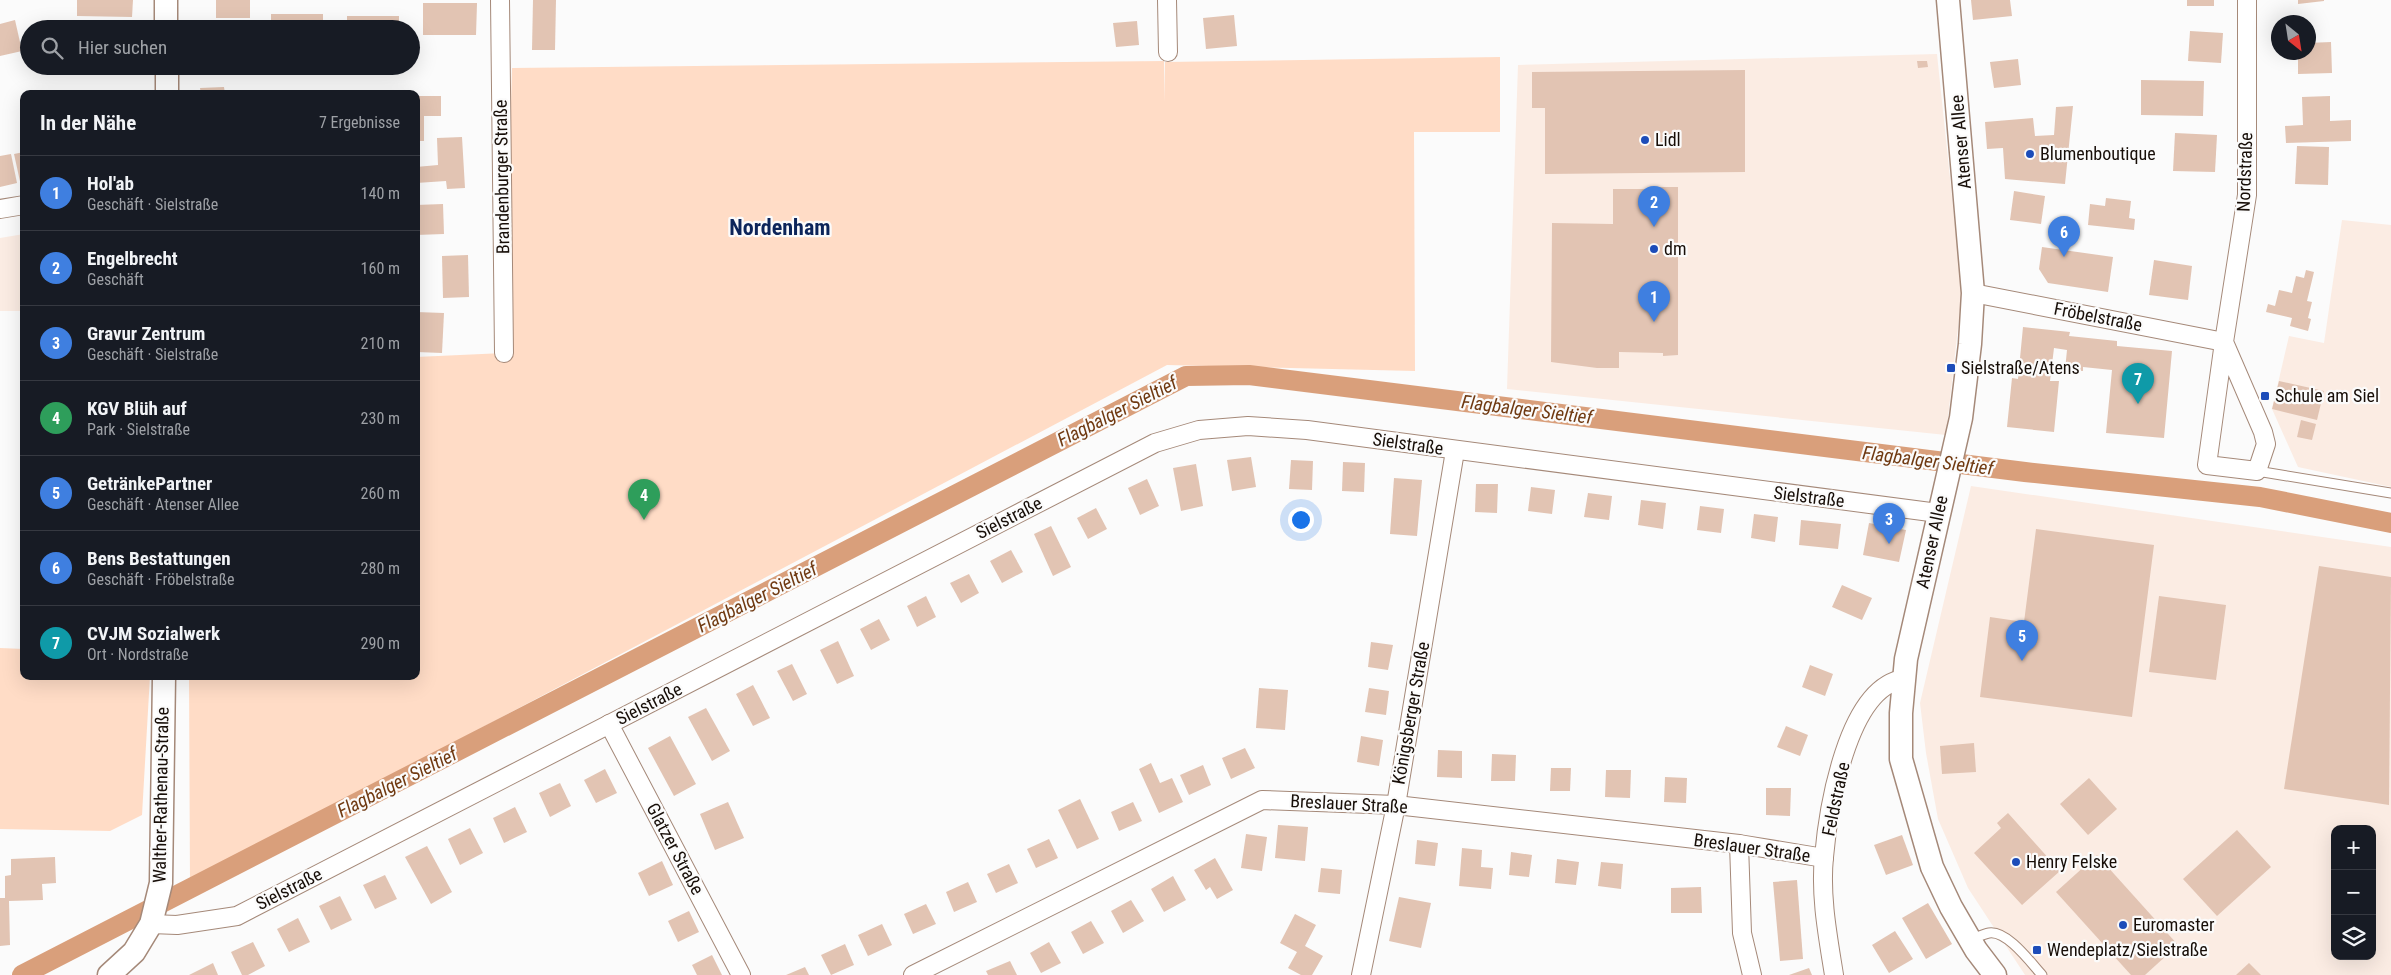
<!DOCTYPE html>
<html lang="de">
<meta charset="utf-8">
<style>
:root{--surface:#171b24;--page:#242831;--text:#f1f3f6;--muted:#9ea1a6;--line:#363941;--accent:#2563eb}
body{margin:0;font-family:"Roboto Condensed",sans-serif;background:var(--page);color:var(--text)}
.controls{position:absolute;right:15px;bottom:15px;display:grid;overflow:hidden;border-radius:10px;box-shadow:0 5px 20px #0002}
.controls button{width:45px;height:45px;display:grid;place-items:center;padding:0;border:0;border-bottom:1px solid var(--line);background:var(--surface);color:var(--text);font:25px sans-serif}
.compass{position:absolute;left:2271px;top:15px;width:45px;height:45px;border-radius:50%;background:var(--surface);box-shadow:0 5px 20px #0002;rotate:150deg}
.you{position:absolute;left:1300px;top:519px;width:18px;height:18px;margin:-12px;border:4px solid #fff;border-radius:50%;background:#1a73e8;box-shadow:0 0 0 8px #1a73e833}
.badge{display:grid;place-items:center;width:32px;height:32px;border-radius:50%;background:var(--accent);color:#fff;font-size:16px;font-weight:700}
.pin{position:absolute;translate:-50% -41px;filter:drop-shadow(0 1px 2px #0008)}
.pin::after{content:'';position:absolute;top:26px;width:18px;height:15px;background:inherit;clip-path:polygon(0 0,100% 0,50% 100%)}
.list{margin:0;padding:0;list-style:none}
h2{display:flex;justify-content:space-between;align-items:center;height:65px;margin:0;padding:0 20px;font-size:21px}
h2 small{font-size:16px;font-weight:400;color:var(--muted)}
.list li{display:grid;grid-template-columns:32px 1fr auto;gap:15px;align-items:center;box-sizing:border-box;height:75px;padding:0 20px;border-top:1px solid var(--line)}
.list b{display:block;font-size:19px;white-space:nowrap}
.list p{margin:0;font-size:16px;white-space:nowrap;color:var(--muted)}
.list em{font-size:16px;font-style:normal;color:var(--muted)}
.icon{flex:none;width:28px;height:28px;fill:none;stroke:currentColor;stroke-width:2;stroke-linecap:round;stroke-linejoin:round}
.map{position:relative;flex:none;width:2391px;height:975px;overflow:hidden}
.search{position:absolute;background:var(--surface);box-shadow:0 5px 20px #0002;left:20px;top:20px;width:400px;height:55px;display:flex;align-items:center;gap:12px;box-sizing:border-box;padding:0 18px;border-radius:28px;color:var(--muted);font-size:19px}
.panel{position:absolute;background:var(--surface);box-shadow:0 5px 20px #0002;left:20px;top:90px;width:400px;height:590px;border-radius:10px}
.map>svg:first-child{display:block}
.built{fill:#fbece3;fill-rule:evenodd}
.green{fill:#ffdcc6}
.lines{fill:none;stroke-linecap:round;stroke-linejoin:round}
.canal{stroke:#d99f7b;stroke-width:20}
.building{fill:#e2c4b3}
.service-casing{stroke:#a58979;stroke-width:11}
.minor-casing{stroke:#a58979;stroke-width:20}
.tertiary-casing{stroke:#a58979;stroke-width:25}
.service{stroke:#fff;stroke-width:9}
.minor{stroke:#fff;stroke-width:18}
.tertiary{stroke:#fff;stroke-width:22}
.poi-dot{fill:#1c4cb9;stroke:#fbfbfb;stroke-width:2}
.labels{text-anchor:middle;stroke-width:4.5;stroke-linejoin:round;paint-order:stroke}
.poi-label{font-size:18px;fill:#170e08;stroke:#fbfbfb;text-anchor:start}
.street-label{font-size:18px;fill:#170e08;stroke:#fbfbfb}
.water-label{font-size:19px;font-style:italic;fill:#703a12;stroke:#fbfbfb}
.district-label{font-size:22px;font-weight:bold;fill:#0d255a;stroke:#fbfbfb}
</style>
<div class="map">
<svg width="2391" height="975" viewBox="0 0 2391 975">
<rect width="100%" height="100%" fill="#fbfbfb"/>
<g class="built">
<path d="M1937,54L1962,292L1946,435L1507,389L1518,65Z"/>
<path d="M2342,220L2391,225V487L2298,467L2272,409L2289,336L2324,343Z"/>
<path d="M24,234V311H0V238Z"/>
<path d="M1971,486L2391,547V975H2025L1968,888L1938,819L1926,753L1920,703ZM2335,829H2372V956H2335Z"/>
</g>
<g class="green">
<path d="M1500,57V132H1414L1415,371L1167,365L190,882L189,676H416V357L504,353L512,68L1164,61L1165,102V62Z"/>
<path d="M0,648L24,649V676H150L142,815L110,831L0,829Z"/>
</g>
<g class="lines">
<path class="canal" d="M22,975L1186,376L1249,375L2025,472L2260,497L2391,523"/>
</g>
<g class="building">
<path d="M77,0H133L132,17L77,16Z"/>
<rect x="216" y="0" width="34" height="18"/>
<path d="M533,0H556L555,50H532Z"/>
<path d="M1971,0H2010L2012,16L1973,20Z"/>
<rect x="2187" y="0" width="27" height="6"/>
<path d="M2298,0H2324V1L2298,4Z"/>
<path d="M423,3H477L476,35H423Z"/>
<rect x="271" y="14" width="52" height="15"/>
<path d="M1234,15L1237,46L1206,49L1203,18Z"/>
<rect x="347" y="16" width="52" height="13"/>
<path d="M15,20L22,51L0,56V24Z"/>
<path d="M1137,21L1139,45L1116,47L1113,23Z"/>
<path d="M2190,31L2223,33L2221,63L2188,61Z"/>
<path d="M2331,42L2332,73L2298,74V52H2308V43Z"/>
<path d="M2018,59L2021,85L1994,88L1990,62Z"/>
<path d="M1917,61H1927L1928,67L1918,68Z"/>
<path d="M103,66H133V68L103,71Z"/>
<path d="M1745,70V172L1545,174V108H1532V72Z"/>
<path d="M2141,80L2204,81L2203,116L2141,115Z"/>
<path d="M224,87L225,94H201L200,88Z"/>
<path d="M416,96H441V116H424V141H416Z"/>
<path d="M2330,96V121L2351,120V141L2286,143L2285,126L2303,125L2302,97Z"/>
<path d="M2073,106L2065,184L2005,179L2003,148L1987,149L1985,122L2033,118L2035,136L2054,135L2056,107Z"/>
<path d="M2175,133L2217,135L2215,172L2173,171Z"/>
<path d="M462,137L465,188L447,189L446,181L416,183V167L438,165L437,138Z"/>
<path d="M2297,146L2329,147L2328,185L2295,184Z"/>
<path d="M24,152V185L21,186L14,154Z"/>
<path d="M11,154L17,183L0,187V156Z"/>
<path d="M1654,187H1678V355L1663,356V353L1619,352V368H1597L1551,362L1552,223L1613,224V189H1654Z"/>
<path d="M2014,191L2045,196L2041,224L2010,220Z"/>
<path d="M2106,198L2131,201L2129,218L2135,219L2134,230L2088,225L2090,204L2105,206Z"/>
<path d="M443,204L444,234L416,235V205Z"/>
<path d="M2042,247L2113,257L2108,292L2048,283L2039,269Z"/>
<path d="M468,255L469,297L443,298L442,256Z"/>
<path d="M2154,260L2192,266L2188,300L2149,295Z"/>
<path d="M2306,270L2314,272L2307,301L2312,302L2308,318L2311,319L2308,331L2290,326L2292,318L2266,312L2268,304L2275,306L2279,290L2292,293L2296,276L2304,278Z"/>
<path d="M416,312L444,313L442,353L417,352Z"/>
<path d="M2023,327L2070,332L2069,336L2117,341V346L2172,351L2164,438L2106,433L2112,370L2083,367V371L2065,370L2067,350L2054,348L2050,381H2059L2054,432L2007,427L2012,378L2018,379Z"/>
<path d="M2279,381L2324,391L2317,420L2272,409Z"/>
<path d="M2301,420L2316,424L2312,440L2297,437Z"/>
<path d="M1251,457L1256,487L1232,491L1227,460Z"/>
<path d="M1291,460L1313,461L1312,490L1289,489Z"/>
<path d="M1343,462L1365,463L1364,492L1342,491Z"/>
<path d="M1196,464L1203,506L1181,511L1173,468Z"/>
<path d="M1394,478L1422,480L1417,536L1390,534Z"/>
<path d="M1147,479L1159,506L1140,515L1128,488Z"/>
<path d="M1476,484H1498L1497,513L1475,512Z"/>
<path d="M1531,487L1555,490L1552,514L1528,511Z"/>
<path d="M1588,493L1612,496L1609,520L1584,517Z"/>
<path d="M1641,500L1666,503L1663,529L1638,525Z"/>
<path d="M1700,506L1724,509L1721,533L1697,530Z"/>
<path d="M1096,508L1107,529L1088,539L1077,518Z"/>
<path d="M1754,514L1778,517L1775,542L1751,538Z"/>
<path d="M1801,520L1841,524L1838,549L1799,545Z"/>
<path d="M1869,523L1906,530L1899,562L1863,555Z"/>
<path d="M1051,526L1071,567L1053,576L1034,534Z"/>
<path d="M2036,529L2154,545L2132,717L1980,697L1990,617L2024,622Z"/>
<path d="M1011,550L1023,572L1002,583L990,561Z"/>
<path d="M2319,566L2391,577L2389,805L2284,789Z"/>
<path d="M969,574L979,593L961,603L950,583Z"/>
<path d="M1842,585L1872,598L1862,620L1832,607Z"/>
<path d="M926,596L936,617L917,627L907,606Z"/>
<path d="M2159,596L2226,605L2216,680L2149,672Z"/>
<path d="M879,619L890,640L871,650L860,629Z"/>
<path d="M838,641L854,676L837,684L820,650Z"/>
<path d="M1371,642L1393,645L1388,670L1368,667Z"/>
<path d="M792,664L807,694L793,701L777,671Z"/>
<path d="M1810,665L1833,674L1825,696L1802,687Z"/>
<path d="M753,685L770,718L753,726L736,694Z"/>
<path d="M1259,688L1288,690L1285,730L1256,728Z"/>
<path d="M1369,688L1389,691L1386,715L1365,712Z"/>
<path d="M706,708L730,751L712,761L688,717Z"/>
<path d="M1786,726L1808,735L1800,756L1777,747Z"/>
<path d="M670,736L696,784L674,796L648,748Z"/>
<path d="M1361,736L1383,740L1379,766L1357,762Z"/>
<path d="M1974,743L1976,772L1942,774L1940,746Z"/>
<path d="M1245,748L1255,768L1231,779L1222,758Z"/>
<path d="M1438,750L1462,751V778L1437,777Z"/>
<path d="M1492,754L1516,755L1515,781H1491Z"/>
<path d="M1151,763L1160,783L1172,778L1183,802L1159,813L1139,769Z"/>
<path d="M1203,765L1211,785L1189,795L1180,775Z"/>
<path d="M1551,768H1571L1570,791H1550Z"/>
<path d="M605,769L617,793L596,803L584,780Z"/>
<path d="M1606,770H1631L1630,798L1605,797Z"/>
<path d="M1665,777L1687,778L1686,803L1664,802Z"/>
<path d="M2089,778L2117,809L2088,835L2060,804Z"/>
<path d="M560,783L571,806L550,817L539,793Z"/>
<path d="M1766,788H1791L1790,816L1766,815Z"/>
<path d="M1080,799L1099,839L1077,849L1058,810Z"/>
<path d="M728,802L744,838L715,850L700,814Z"/>
<path d="M1133,802L1142,821L1119,831L1111,812Z"/>
<path d="M515,807L527,832L504,843L493,818Z"/>
<path d="M2008,813L2060,871L2022,905L1974,853L2001,828L1997,823Z"/>
<path d="M1278,825L1308,827L1305,861L1275,858Z"/>
<path d="M470,828L483,853L460,865L448,839Z"/>
<path d="M2237,830L2271,867L2217,916L2183,879Z"/>
<path d="M1246,834L1267,837L1262,871L1241,868Z"/>
<path d="M1902,835L1913,865L1886,875L1874,845Z"/>
<path d="M1049,839L1058,858L1036,868L1027,849Z"/>
<path d="M1417,840L1438,843L1435,866L1415,864Z"/>
<path d="M427,846L452,892L431,904L405,857Z"/>
<path d="M1462,848L1482,850L1481,867L1493,868L1491,889L1459,886Z"/>
<path d="M1511,852L1532,855L1529,877L1509,875Z"/>
<path d="M2097,855L2178,945L2145,975H2131L2056,892Z"/>
<path d="M55,857L56,883L42,884L43,900L9,901L10,945L0,946V898H5V876L11,875V859Z"/>
<path d="M1215,858L1233,890L1217,899L1210,887L1206,890L1194,870Z"/>
<path d="M1557,859L1579,862L1576,885L1555,883Z"/>
<path d="M662,861L673,885L649,896L638,873Z"/>
<path d="M1601,862L1623,864L1621,889L1598,886Z"/>
<path d="M1009,864L1018,883L996,893L987,874Z"/>
<path d="M1321,868L1342,870L1340,894L1318,892Z"/>
<path d="M385,875L397,899L375,909L363,885Z"/>
<path d="M1173,876L1186,900L1164,912L1151,889Z"/>
<path d="M1797,880L1803,959L1780,961L1773,882Z"/>
<path d="M968,882L977,902L954,912L946,892Z"/>
<path d="M1701,887L1702,913H1671V888Z"/>
<path d="M340,896L352,920L331,930L319,906Z"/>
<path d="M1399,897L1431,903L1421,948L1389,941Z"/>
<path d="M1131,900L1144,921L1123,933L1111,911Z"/>
<path d="M1928,903L1952,944L1926,959L1902,918Z"/>
<path d="M926,904L936,924L913,934L904,914Z"/>
<path d="M689,911L699,932L678,942L668,921Z"/>
<path d="M1295,914L1316,925L1305,946L1323,956L1312,975H1301L1288,968L1297,952L1280,943Z"/>
<path d="M298,918L310,942L289,952L277,929Z"/>
<path d="M1091,921L1104,943L1083,954L1071,932Z"/>
<path d="M882,924L892,945L868,956L858,935Z"/>
<path d="M1895,931L1913,959L1889,973L1872,945Z"/>
<path d="M253,942L265,966L248,975H242L231,952Z"/>
<path d="M1049,942L1061,963L1041,973L1030,953Z"/>
<path d="M845,944L854,965L831,975L821,955Z"/>
<path d="M712,955L722,975H697L692,965Z"/>
<path d="M1010,961L1017,975H988L986,971Z"/>
<path d="M213,963L218,975H189Z"/>
<path d="M2249,963L2261,975H2236Z"/>
<path d="M805,967L809,975H786Z"/>
<path d="M1809,968L1812,975H1789Z"/>
</g>
<g class="lines">
<g class="service-casing">
<g id="service">
<path d="M2257,471L2391,493"/>
<path d="M1970,940C1976,938 1983,934 1989,933C2007,930 2031,963 2042,975"/>
</g>
</g>
<g class="minor-casing">
<g id="minor">
<path d="M500,0L504,353"/>
<path d="M1167,0L1168,52"/>
<path d="M0,209L24,205"/>
<path d="M1973,293L2224,342"/>
<path d="M2224,342L2263,432L2266,444L2257,471L2207,465L2224,342L2247,195V0"/>
<path d="M609,724L741,975"/>
<path d="M1739,844L1742,933L1752,975"/>
<path d="M151,924L177,925L237,916L1155,443L1199,430L1248,426L1307,430L1938,513"/>
<path d="M913,975L1262,800L1396,805L1739,844L1824,858"/>
<path d="M1361,975L1396,805L1455,451"/>
<path d="M1834,975C1828,937 1820,896 1824,857C1828,810 1847,687 1904,679"/>
</g>
</g>
<g class="tertiary-casing">
<g id="tertiary">
<path d="M166,0V29"/>
<path d="M1948,0L1973,293L1970,344L1961,418L1906,659L1901,713V759L1932,867L1951,907L1976,950L1995,975"/>
<path d="M167,66V94"/>
<path d="M109,975L134,952L151,924L161,883L164,676"/>
</g>
</g>
<use href="#service" class="service"/>
<use href="#minor" class="minor"/>
<use href="#tertiary" class="tertiary"/>
</g>
<g class="poi-dot">
<circle cx="1645" cy="140" r="5"/>
<circle cx="2030" cy="154" r="5"/>
<circle cx="1654" cy="249" r="5"/>
<rect x="1946" y="363" width="10" height="10" rx="2.5"/>
<rect x="2260" y="391" width="10" height="10" rx="2.5"/>
<circle cx="2016" cy="862" r="5"/>
<circle cx="2123" cy="925" r="5"/>
<rect x="2032" y="945" width="10" height="10" rx="2.5"/>
</g>
<g class="labels">
<g class="poi-label">
<text x="1655" y="146">Lidl</text>
<text x="2040" y="160">Blumenboutique</text>
<text x="1664" y="255">dm</text>
<text x="1961" y="374">Sielstraße/Atens</text>
<text x="2275" y="402">Schule am Siel</text>
<text x="2026" y="868">Henry Felske</text>
<text x="2133" y="931">Euromaster</text>
<text x="2047" y="956">Wendeplatz/Sielstraße</text>
</g>
<g class="street-label">
<text transform="translate(1961 142) rotate(-95)" y="6">Atenser Allee</text>
<text transform="translate(2245 172) rotate(-88)" y="6">Nordstraße</text>
<text transform="translate(502 177) rotate(-91)" y="6">Brandenburger Straße</text>
<text transform="translate(2098 317) rotate(11)" y="6">Fröbelstraße</text>
<text transform="translate(1408 444) rotate(8)" y="6">Sielstraße</text>
<text transform="translate(1809 497) rotate(7)" y="6">Sielstraße</text>
<text transform="translate(1009 518) rotate(-27)" y="6">Sielstraße</text>
<text transform="translate(1932 542) rotate(-78)" y="6">Atenser Allee</text>
<text transform="translate(649 704) rotate(-27)" y="6">Sielstraße</text>
<text transform="translate(1411 713) rotate(-80)" y="6">Königsberger Straße</text>
<text transform="translate(161 795) rotate(-89)" y="6">Walther-Rathenau-Straße</text>
<text transform="translate(1836 799) rotate(-78)" y="6">Feldstraße</text>
<text transform="translate(1349 804) rotate(3)" y="6">Breslauer Straße</text>
<text transform="translate(1752 848) rotate(8)" y="6">Breslauer Straße</text>
<text transform="translate(675 849) rotate(62)" y="6">Glatzer Straße</text>
<text transform="translate(289 889) rotate(-27)" y="6">Sielstraße</text>
</g>
<g class="water-label">
<text transform="translate(1527 409) rotate(7)" y="7">Flagbalger Sieltief</text>
<text transform="translate(1117 411) rotate(-27)" y="7">Flagbalger Sieltief</text>
<text transform="translate(1928 460) rotate(7)" y="7">Flagbalger Sieltief</text>
<text transform="translate(757 597) rotate(-27)" y="7">Flagbalger Sieltief</text>
<text transform="translate(397 782) rotate(-27)" y="7">Flagbalger Sieltief</text>
</g>
<g class="district-label">
<text x="780" y="235">Nordenham</text>
</g>
</g>
</svg>
<div class="controls">
<button>+</button>
<button>−</button>
<button><svg class="icon" aria-label="layers" viewBox="0 0 24 24"><path d="M12 4l9 5-9 5-9-5zM3 14l9 5 9-5"/></svg></button>
</div>
<svg class="compass" viewBox="-18 -18 36 36"><path d="M0-13l5 13h-10z" fill="#e53935"/><path d="M0 13l5-13h-10z" fill="#9ea1a6"/></svg>
<div class="you"></div>
<div class="pin badge" style="left:1654px;top:322px;background:#3f7fe0">1</div>
<div class="pin badge" style="left:1654px;top:227px;background:#3f7fe0">2</div>
<div class="pin badge" style="left:1889px;top:544px;background:#3f7fe0">3</div>
<div class="pin badge" style="left:644px;top:520px;background:#2e9e5b">4</div>
<div class="pin badge" style="left:2022px;top:661px;background:#3f7fe0">5</div>
<div class="pin badge" style="left:2064px;top:257px;background:#3f7fe0">6</div>
<div class="pin badge" style="left:2138px;top:404px;background:#0f9aa8">7</div>
<div class="search"><svg class="icon" aria-label="search" viewBox="0 0 24 24"><circle cx="10" cy="10" r="6"/><path d="M15 15l6 6"/></svg>Hier suchen</div>
<section class="panel">
<h2>In der Nähe<small>7 Ergebnisse</small></h2>
<ul class="list">
<li><span class="badge" style="background:#3f7fe0">1</span><div><b>Hol'ab</b><p>Geschäft · Sielstraße</p></div><em>140 m</em></li>
<li><span class="badge" style="background:#3f7fe0">2</span><div><b>Engelbrecht</b><p>Geschäft</p></div><em>160 m</em></li>
<li><span class="badge" style="background:#3f7fe0">3</span><div><b>Gravur Zentrum</b><p>Geschäft · Sielstraße</p></div><em>210 m</em></li>
<li><span class="badge" style="background:#2e9e5b">4</span><div><b>KGV Blüh auf</b><p>Park · Sielstraße</p></div><em>230 m</em></li>
<li><span class="badge" style="background:#3f7fe0">5</span><div><b>GetränkePartner</b><p>Geschäft · Atenser Allee</p></div><em>260 m</em></li>
<li><span class="badge" style="background:#3f7fe0">6</span><div><b>Bens Bestattungen</b><p>Geschäft · Fröbelstraße</p></div><em>280 m</em></li>
<li><span class="badge" style="background:#0f9aa8">7</span><div><b>CVJM Sozialwerk</b><p>Ort · Nordstraße</p></div><em>290 m</em></li>
</ul>
</section>
</div>
